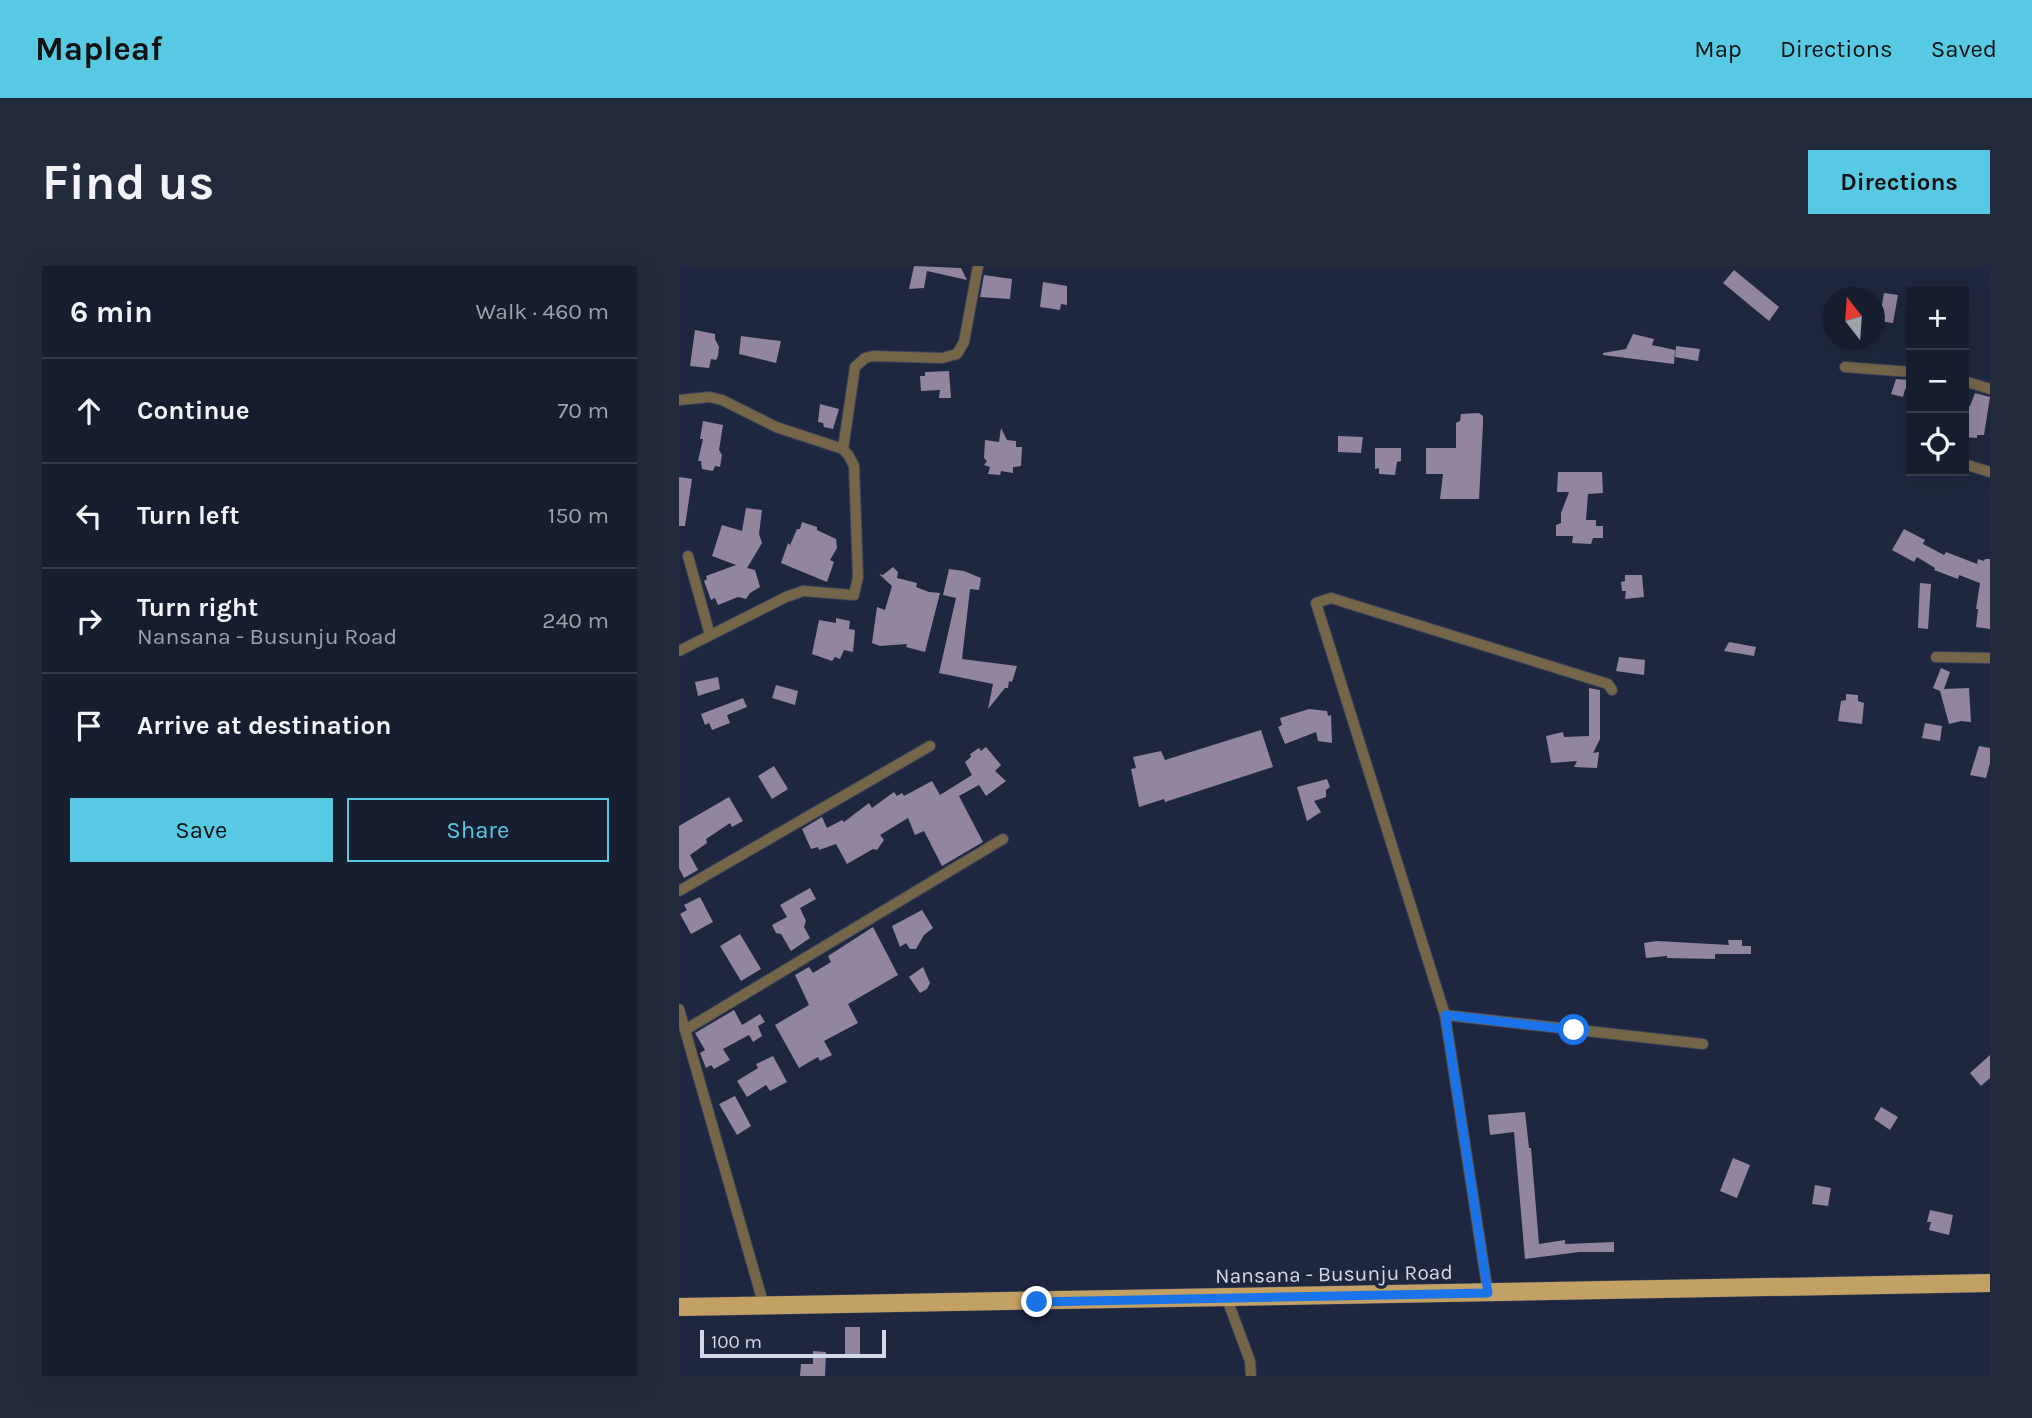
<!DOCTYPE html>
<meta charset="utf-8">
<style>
:root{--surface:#161d2f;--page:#232a3b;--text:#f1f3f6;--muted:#9ea2aa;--line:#353b4b;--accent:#57c9e2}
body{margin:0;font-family:Karla,sans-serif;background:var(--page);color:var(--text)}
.controls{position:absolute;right:21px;top:21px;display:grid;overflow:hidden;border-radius:0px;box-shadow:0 7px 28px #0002}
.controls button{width:63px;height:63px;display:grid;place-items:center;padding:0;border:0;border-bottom:2px solid var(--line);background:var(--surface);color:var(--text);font:35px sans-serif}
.compass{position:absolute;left:1143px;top:21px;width:63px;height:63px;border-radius:50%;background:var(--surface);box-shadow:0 7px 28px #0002;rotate:343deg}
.scale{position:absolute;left:21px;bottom:18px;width:186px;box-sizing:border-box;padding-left:7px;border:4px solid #d2d9e9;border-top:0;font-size:19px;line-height:24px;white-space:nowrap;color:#d2d9e9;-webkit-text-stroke:5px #1e273f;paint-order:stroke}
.stop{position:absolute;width:21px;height:21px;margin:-16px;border:5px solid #1a73e8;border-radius:50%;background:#fff}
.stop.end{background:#1a73e8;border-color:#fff;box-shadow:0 2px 7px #0008}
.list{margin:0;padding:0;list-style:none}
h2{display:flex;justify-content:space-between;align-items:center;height:91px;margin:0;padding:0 28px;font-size:30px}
h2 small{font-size:23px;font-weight:400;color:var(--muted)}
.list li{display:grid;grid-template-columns:46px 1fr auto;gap:21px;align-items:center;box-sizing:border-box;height:105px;padding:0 28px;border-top:2px solid var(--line)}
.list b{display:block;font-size:26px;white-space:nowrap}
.list p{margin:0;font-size:23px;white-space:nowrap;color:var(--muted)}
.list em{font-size:23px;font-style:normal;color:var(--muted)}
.actions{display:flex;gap:14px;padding:21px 28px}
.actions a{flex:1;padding:16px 0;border:2px solid var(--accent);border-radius:0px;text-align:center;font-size:24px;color:var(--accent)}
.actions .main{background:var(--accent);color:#111}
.icon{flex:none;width:38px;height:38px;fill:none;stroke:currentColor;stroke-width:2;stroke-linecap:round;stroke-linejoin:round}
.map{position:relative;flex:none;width:1311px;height:1110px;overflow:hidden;border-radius:0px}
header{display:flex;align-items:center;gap:42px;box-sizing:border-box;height:98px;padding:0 35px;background:var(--accent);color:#111}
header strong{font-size:33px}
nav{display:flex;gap:38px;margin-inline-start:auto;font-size:24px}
.intro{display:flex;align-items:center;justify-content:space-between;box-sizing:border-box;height:168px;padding:0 42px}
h1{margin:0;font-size:49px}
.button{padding:18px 32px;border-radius:0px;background:var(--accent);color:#111;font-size:24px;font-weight:700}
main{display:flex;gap:42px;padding:0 42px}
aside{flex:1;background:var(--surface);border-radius:0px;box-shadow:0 7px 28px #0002}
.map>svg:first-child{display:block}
.building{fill:#9285a0}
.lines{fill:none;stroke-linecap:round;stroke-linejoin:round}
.street-casing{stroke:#3b435a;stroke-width:12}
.primary-casing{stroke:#3b435a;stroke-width:19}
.street{stroke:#756549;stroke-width:10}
.primary{stroke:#c3a165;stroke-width:18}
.route{stroke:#1a73e8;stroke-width:9}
.labels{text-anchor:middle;stroke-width:7;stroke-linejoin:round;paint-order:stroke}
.street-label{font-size:21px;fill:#d2d9e9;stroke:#1e273f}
</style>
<header>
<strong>Mapleaf</strong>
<nav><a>Map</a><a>Directions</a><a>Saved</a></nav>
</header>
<div class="intro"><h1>Find us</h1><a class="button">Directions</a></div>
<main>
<aside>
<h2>6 min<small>Walk · 460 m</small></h2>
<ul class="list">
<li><svg class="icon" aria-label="ahead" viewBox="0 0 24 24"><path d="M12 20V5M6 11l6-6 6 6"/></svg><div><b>Continue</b></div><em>70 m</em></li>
<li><svg class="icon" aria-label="left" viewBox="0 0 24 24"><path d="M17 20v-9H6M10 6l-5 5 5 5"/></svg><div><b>Turn left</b></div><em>150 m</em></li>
<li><svg class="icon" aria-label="right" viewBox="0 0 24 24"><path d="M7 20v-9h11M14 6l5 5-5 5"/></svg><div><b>Turn right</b><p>Nansana - Busunju Road</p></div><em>240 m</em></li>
<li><svg class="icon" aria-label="arrive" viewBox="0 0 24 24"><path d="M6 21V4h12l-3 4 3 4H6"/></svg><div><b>Arrive at destination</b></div></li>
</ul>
<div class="actions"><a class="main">Save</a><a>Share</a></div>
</aside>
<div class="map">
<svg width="1311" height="1110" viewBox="0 0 1311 1110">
<rect width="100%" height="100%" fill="#1e273f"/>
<g class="building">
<path d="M235,0L282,2L288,14L248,5L245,22L230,23Z"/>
<path d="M1055,4L1100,41L1090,55L1044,17Z"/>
<path d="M305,9L333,13L331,33L301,31Z"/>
<path d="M364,16L388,20V39L382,38L381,44L361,41Z"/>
<path d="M1205,27L1219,29L1214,57L1200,55Z"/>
<path d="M16,64L36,68V73L40,81L39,90L37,94L32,93L30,102L11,100Z"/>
<path d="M954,68L975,73L973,79L996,84L995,98L924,89V87L947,83Z"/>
<path d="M62,70L102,75L97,97L60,88Z"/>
<path d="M997,80L1021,83L1019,95L996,91Z"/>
<path d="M270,105L272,132H260L261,124L242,125L241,110H246V106Z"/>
<path d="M1217,113L1232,114V124L1226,123L1224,131L1212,128Z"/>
<path d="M1296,127L1311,131L1305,169H1298V172L1285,171L1287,140H1291Z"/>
<path d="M141,138L160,143L154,163L145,161L144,157L139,156Z"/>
<path d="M800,147L804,150V159L800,233H761L764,208H747V182H777V157L781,155L782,148Z"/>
<path d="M24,155L44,159L40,184L43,189L41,201L36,200L34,205L23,203L22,195H19L24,173H21Z"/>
<path d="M322,162L328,174L337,175V181H343L342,200L334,201V207L322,205L321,209L309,208L311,201L305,199L308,195L305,192L306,174L320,176Z"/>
<path d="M659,170L684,171L682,187L659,186Z"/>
<path d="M696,182H722V195L718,196L716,209L700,208V202L696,203Z"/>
<path d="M879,206H923L924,227L909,228L907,254H917V260H924V272H914L912,278L893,277L894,270H877V259L882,257V247L890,226H878Z"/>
<path d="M0,211L13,213L6,260H0Z"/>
<path d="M67,242L83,244L80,268L83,277L68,302L76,304L81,321L71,327L67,333L59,331L39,339L36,332L32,334L25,315L28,313L27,310L57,299L33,290L43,259L63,265Z"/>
<path d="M123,256L138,261V264L157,273L158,282L151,294L155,296L148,316L102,297L109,277L111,279L118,263H121Z"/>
<path d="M1225,263L1246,274L1244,278L1265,289L1267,286L1298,298L1299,293L1305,295L1306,293H1311V363L1297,361L1299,343H1297L1301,317L1280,309L1279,313L1255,304L1256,302L1238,291L1235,296L1213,284Z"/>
<path d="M214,301L219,306L218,312L238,317L237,321L250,326L261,327L246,386L227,381L228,378L201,380L193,377L198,341L206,344L213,320L200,308L204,309Z"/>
<path d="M270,303L285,305L302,312L300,324L291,323L283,393L338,400L333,416L330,415L329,422H326L309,443L314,418L260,407L277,332L264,329Z"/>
<path d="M946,309H963L965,331L946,333L947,325H943L942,316L946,315Z"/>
<path d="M1241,317L1252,318L1249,363L1239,362Z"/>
<path d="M157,352L171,355L170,363L176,364L174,386L165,384L161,393L156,391L153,395L133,388L140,354L157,357Z"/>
<path d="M1050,376L1077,381L1075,390L1045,385Z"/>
<path d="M940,391L966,394L965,409L937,405Z"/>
<path d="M1262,402L1271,406L1265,423L1290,422L1292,456L1282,455L1270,458L1261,425L1254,422Z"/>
<path d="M39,411L41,423L19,430L16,416Z"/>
<path d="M97,419L119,425L116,439L93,432Z"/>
<path d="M910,422L921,424V473L914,487L920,486L918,502L895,501L898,495L872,497L867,470L884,466L885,471L910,470Z"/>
<path d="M1167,428L1179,429V435L1185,437L1183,458L1159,455L1162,435L1167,434Z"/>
<path d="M64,432L68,441L48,449L51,457L33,464L30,457L26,459L22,448Z"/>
<path d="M630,443L648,445L649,450L652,449L653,477L639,475L637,466L606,478L599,461L603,459L601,452Z"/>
<path d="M1246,457L1263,460L1261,475L1243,472Z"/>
<path d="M582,464L594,501L486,536L485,533L460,541L452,503L457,502L454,491L482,485L486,494Z"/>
<path d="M1300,480L1311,482V497L1307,512L1291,509Z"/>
<path d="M307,481L322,499L316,505L327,515L307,530L300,519L280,530L304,576L263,600L245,565L236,569L229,552L201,569L205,574L198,584L194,583L168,598L157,578L140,584L139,581L132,583L123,563L143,551L148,562L163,554L165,556L190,537L193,542L215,526L218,530L223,527L225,530L253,515L261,529L293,509L286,496L292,491L291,488L300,482L302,485Z"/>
<path d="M95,500L109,523L93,533L79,510Z"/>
<path d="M648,513L651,521L647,524V531L635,535L642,546L628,555L618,521Z"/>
<path d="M50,531L64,555L53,561L51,557L27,573L28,577L11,589L19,604L5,612L0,602V560Z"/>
<path d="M131,622L137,633L121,642L127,655L125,661L131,672L112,685L102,668L97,667L93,659L108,651L101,639Z"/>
<path d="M21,631L34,656L12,668L1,648L8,644L5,639Z"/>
<path d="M243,644L254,662L245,669L237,683H231L227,677L221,681L213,660Z"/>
<path d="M194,661L219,709L169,738L179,757L145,775L153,789L141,795L139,791L120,802L96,759L130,739L116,709L130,701L134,707L152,696L149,690Z"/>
<path d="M61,668L82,703L62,715L41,680Z"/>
<path d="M1049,674H1063V680H1072V688H1036V693L988,692V690L967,692L965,677L978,675L1050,679Z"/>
<path d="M244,701L251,717L248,723L241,727L230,711Z"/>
<path d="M55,744L63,759L81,748L86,756L79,760L83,770L74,776L70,769L44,783L51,794L35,803L32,799L27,802L21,787L26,784L16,767Z"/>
<path d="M1311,789V812L1302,820L1291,807Z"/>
<path d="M94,790L108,816L91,825L87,819L68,831L58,815L79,802L77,798Z"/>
<path d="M56,830L72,860L58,869L40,838Z"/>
<path d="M1202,841L1219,851L1211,864L1195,853Z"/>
<path d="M846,846L850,882H852L860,978L886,974V978L935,976V986H900L846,993L835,866L811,869L809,849Z"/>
<path d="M1054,892L1071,899L1058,932L1041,925Z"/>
<path d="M1136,919L1152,922L1149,940L1133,938Z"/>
<path d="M1251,944L1274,949L1270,969L1250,964L1252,956H1248Z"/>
<rect x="166" y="1061" width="15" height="29"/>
<path d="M134,1085L147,1086L146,1110H121L122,1098H134Z"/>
</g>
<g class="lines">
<g class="street-casing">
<g id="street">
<path d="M1166,101L1232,106"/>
<path d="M1285,115L1311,123"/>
<path d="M0,134L31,131L43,134L97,161L164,183L170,190L175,200L179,311L175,329L124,325L107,331L0,385"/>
<path d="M164,183L176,101L186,92L194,90L263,92L278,88L285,76L299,0"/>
<path d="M1285,198L1311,206"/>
<path d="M9,290L31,369"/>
<path d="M1257,391L1311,392"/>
<path d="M0,625L251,480"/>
<path d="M0,743L85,1040"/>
<path d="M766,749L1024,778"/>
<path d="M6,764L324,573"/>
<path d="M809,1027L766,749L637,337L652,332L929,418L933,424"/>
<path d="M548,1033L571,1095L572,1110"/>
</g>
</g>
<g class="primary-casing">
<path id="primary" d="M0,1041L1311,1017"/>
</g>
<use href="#street" class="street"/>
<use href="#primary" class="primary"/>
</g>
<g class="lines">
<path class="route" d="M358,1036L809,1027L766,749L895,764"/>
</g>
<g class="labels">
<g class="street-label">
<text transform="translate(655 1008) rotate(-1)" y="7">Nansana - Busunju Road</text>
</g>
</g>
</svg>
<div class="controls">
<button>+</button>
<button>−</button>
<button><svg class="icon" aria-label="locate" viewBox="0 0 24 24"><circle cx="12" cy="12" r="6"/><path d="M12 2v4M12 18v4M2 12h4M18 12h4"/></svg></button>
</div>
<svg class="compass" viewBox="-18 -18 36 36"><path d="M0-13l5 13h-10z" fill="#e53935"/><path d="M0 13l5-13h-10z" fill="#9ea2aa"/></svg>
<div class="scale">100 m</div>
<div class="stop" style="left:895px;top:764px"></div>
<div class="stop end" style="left:358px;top:1036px"></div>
</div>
</main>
